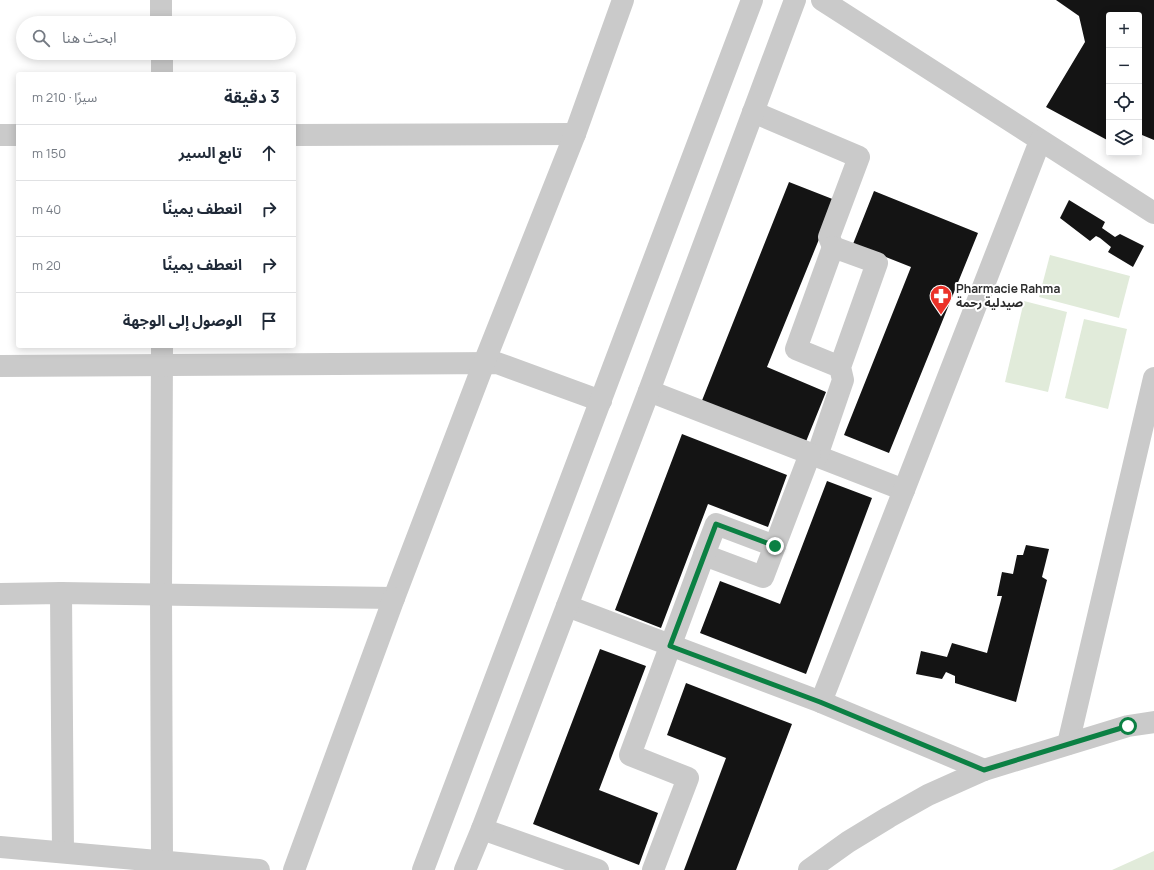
<!DOCTYPE html>
<html lang="ar">
<meta charset="utf-8">
<style>
:root{--surface:#fff;--page:#f6f6f7;--text:#1f2937;--muted:#747a83;--line:#e0e1e3}
body{margin:0;font-family:Manrope,"Noto Sans Arabic",sans-serif;background:var(--page);color:var(--text);direction:rtl}
.controls{position:absolute;right:12px;top:12px;display:grid;overflow:hidden;border-radius:4px;box-shadow:0 2px 10px #0003}
.controls button{width:36px;height:36px;display:grid;place-items:center;padding:0;border:0;border-bottom:1px solid var(--line);background:var(--surface);color:var(--text);font:20px sans-serif}
.stop{position:absolute;width:12px;height:12px;margin:-9px;border:3px solid #0b8043;border-radius:50%;background:#fff}
.stop.end{background:#0b8043;border-color:#fff;box-shadow:0 1px 4px #0008}
.list{margin:0;padding:0;list-style:none}
h2{display:flex;justify-content:space-between;align-items:center;height:52px;margin:0;padding:0 16px;font-size:17px}
h2 small{font-size:13px;font-weight:400;color:var(--muted)}
.list li{display:grid;grid-template-columns:26px 1fr auto;gap:12px;align-items:center;box-sizing:border-box;height:56px;padding:0 16px;border-top:1px solid var(--line)}
.list b{display:block;font-size:15px;white-space:nowrap}
.list em{font-size:13px;font-style:normal;color:var(--muted)}
.icon{flex:none;width:22px;height:22px;fill:none;stroke:currentColor;stroke-width:2;stroke-linecap:round;stroke-linejoin:round}
.map{position:relative;flex:none;width:1154px;height:870px;overflow:hidden;direction:ltr}
.search{position:absolute;background:var(--surface);box-shadow:0 2px 10px #0003;left:16px;top:16px;width:280px;height:44px;display:flex;align-items:center;gap:10px;box-sizing:border-box;padding:0 14px;border-radius:22px;color:var(--muted);font-size:15px}
.panel{position:absolute;background:var(--surface);box-shadow:0 2px 10px #0003;left:16px;top:72px;width:280px;height:276px;border-radius:4px;direction:rtl}
.map>svg:first-child{display:block}
.green{fill:#e1ebda}
.building{fill:#141414}
.lines{fill:none;stroke-linecap:round;stroke-linejoin:round}
.minor{stroke:#cacaca;stroke-width:22}
.route{stroke:#0b8043;stroke-width:5}
.labels{text-anchor:middle;stroke-width:4;stroke-linejoin:round;paint-order:stroke}
.poi-label{font-size:12px;font-weight:bold;fill:#2d2d2d;stroke:#fff;text-anchor:start}
</style>
<div class="map">
<svg width="1154" height="870" viewBox="0 0 1154 870">
<rect width="100%" height="100%" fill="#fff"/>
<g class="green">
<path d="M1050,255L1130,276L1119,318L1039,297Z"/>
<path d="M1024,301L1067,312L1048,392L1005,382Z"/>
<path d="M1084,319L1127,329L1108,409L1065,398Z"/>
<path d="M1154,851V870H1112Z"/>
</g>
<g class="building">
<path d="M1056,0H1154V140L1142,135L1139,140V15H1109V141L1046,107L1085,42L1079,16Z"/>
<path d="M789,182L835,200L767,367L826,392L805,444L701,403Z"/>
<path d="M874,191L978,233L889,453L844,435L911,267L853,244Z"/>
<path d="M1069,200L1105,222L1102,228L1115,237L1120,234L1144,246L1133,267L1108,252L1111,247L1100,238L1096,236L1090,241L1060,218Z"/>
<path d="M682,434L787,475L768,527L708,504L661,628L615,610Z"/>
<path d="M827,481L872,498L806,674L700,633L720,581L780,604Z"/>
<path d="M1026,545L1049,549L1042,577L1047,580L1016,702L955,683V676L946,672L942,679L916,674L921,651L947,657L952,643L987,653L1002,596H997L1002,572L1013,574L1017,555H1023Z"/>
<path d="M600,649L646,666L599,790L658,813L639,865L533,824Z"/>
<path d="M686,683L792,724L736,870H684L726,758L667,735Z"/>
</g>
<g class="lines">
<g class="minor">
<path d="M161,0V23"/>
<path d="M822,0L1154,213"/>
<path d="M162,53V74"/>
<path d="M753,112L859,157L829,237L833,247"/>
<path d="M0,135H18"/>
<path d="M294,135L575,134"/>
<path d="M162,346L161,594L162,861"/>
<path d="M0,366L497,363L601,401"/>
<path d="M649,391L904,490"/>
<path d="M817,456L843,380L840,367L877,263L833,247L796,349L840,367"/>
<path d="M704,555L763,577L810,454"/>
<path d="M61,593L63,852"/>
<path d="M0,594L61,593L394,598L484,363L575,134L623,0"/>
<path d="M567,606L821,702L984,770"/>
<path d="M821,702L904,490L1040,141"/>
<path d="M1068,744L1154,378"/>
<path d="M482,829L598,870"/>
<path d="M0,847L259,870"/>
<path d="M294,870L394,598"/>
<path d="M423,870L752,0"/>
<path d="M465,870L482,829L649,391L795,0"/>
<path d="M653,870L688,778L630,755L704,555L716,524L775,546"/>
<path d="M809,870L848,842L889,817L928,795L984,770L1128,726L1154,722"/>
</g>
</g>
<g class="lines">
<path class="route" d="M775,546L716,524L670,646L820,702L984,770L1128,726"/>
</g>
<defs>
<g id="pharmacy-pin" transform="scale(1.15)"><path d="M0 17L-7.5 6A9.5 9.5 0 1 1 7.5 6Z" fill="#eb3229" stroke="#fff"/><path d="M-2-6h4v4h4v4h-4v4h-4v-4h-4v-4h4Z" fill="#fff"/></g>
</defs>
<g fill-rule="evenodd">
<use href="#pharmacy-pin" x="941" y="296"/>
</g>
<g class="labels">
<g class="poi-label">
<text x="956" y="293">Pharmacie Rahma<tspan x="956" dy="14">صيدلية رحمة</tspan></text>
</g>
</g>
</svg>
<div class="controls">
<button>+</button>
<button>−</button>
<button><svg class="icon" aria-label="locate" viewBox="0 0 24 24"><circle cx="12" cy="12" r="6"/><path d="M12 2v4M12 18v4M2 12h4M18 12h4"/></svg></button>
<button><svg class="icon" aria-label="layers" viewBox="0 0 24 24"><path d="M12 4l9 5-9 5-9-5zM3 14l9 5 9-5"/></svg></button>
</div>
<div class="stop" style="left:1128px;top:726px"></div>
<div class="stop end" style="left:775px;top:546px"></div>
<div class="search"><svg class="icon" aria-label="search" viewBox="0 0 24 24"><circle cx="10" cy="10" r="6"/><path d="M15 15l6 6"/></svg>ابحث هنا</div>
<section class="panel">
<h2>3 دقيقة<small>سيرًا · 210 m</small></h2>
<ul class="list">
<li><svg class="icon" aria-label="ahead" viewBox="0 0 24 24"><path d="M12 20V5M6 11l6-6 6 6"/></svg><div><b>تابع السير</b></div><em>150 m</em></li>
<li><svg class="icon" aria-label="right" viewBox="0 0 24 24"><path d="M7 20v-9h11M14 6l5 5-5 5"/></svg><div><b>انعطف يمينًا</b></div><em>40 m</em></li>
<li><svg class="icon" aria-label="right" viewBox="0 0 24 24"><path d="M7 20v-9h11M14 6l5 5-5 5"/></svg><div><b>انعطف يمينًا</b></div><em>20 m</em></li>
<li><svg class="icon" aria-label="arrive" viewBox="0 0 24 24"><path d="M6 21V4h12l-3 4 3 4H6"/></svg><div><b>الوصول إلى الوجهة</b></div></li>
</ul>
</section>
</div>
